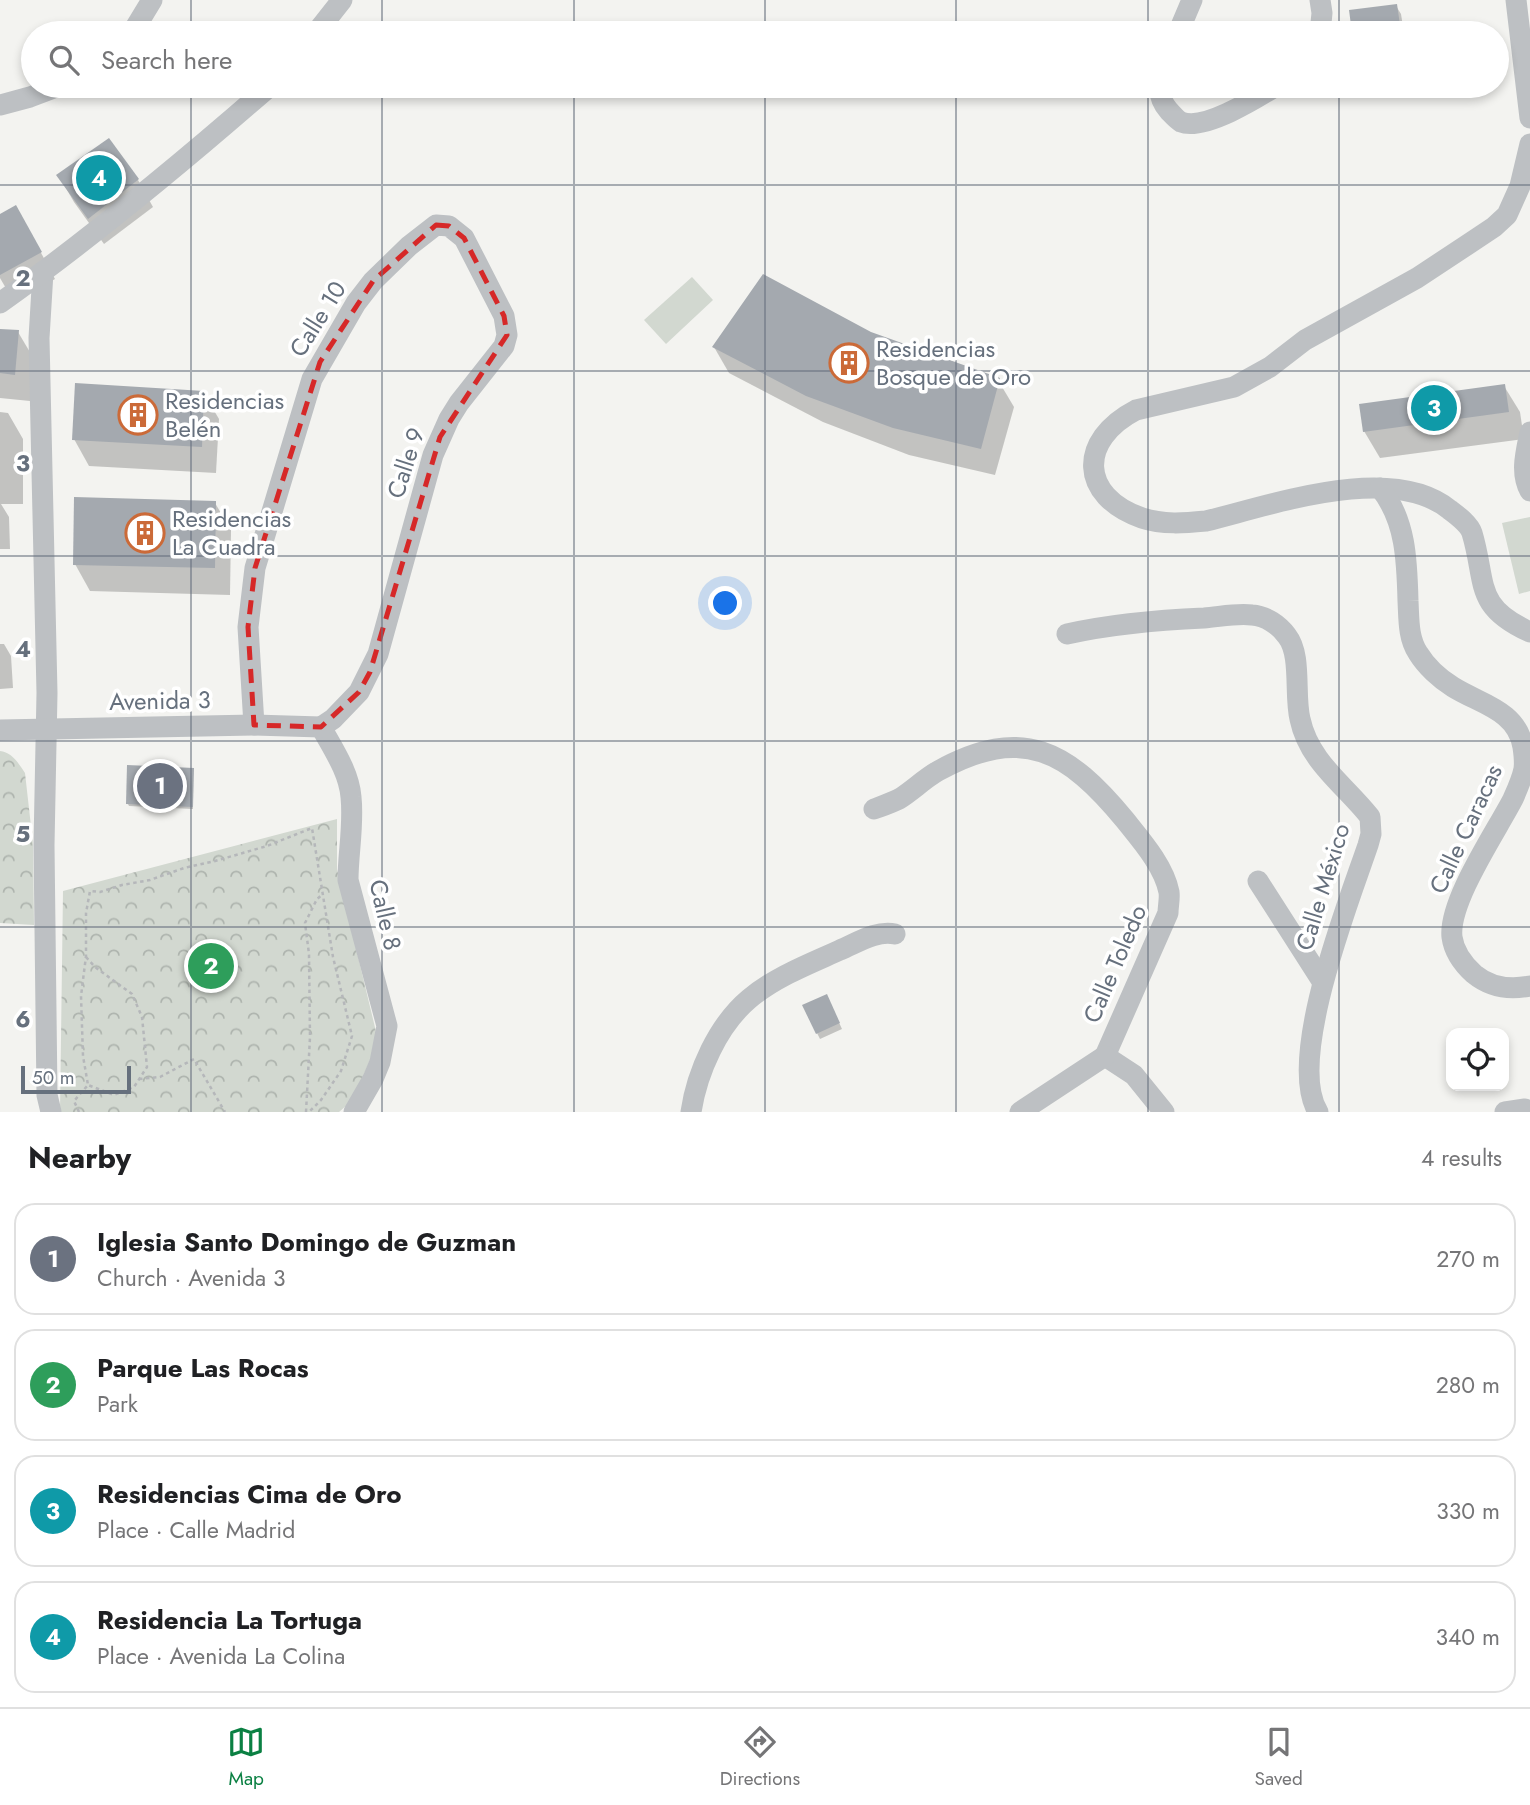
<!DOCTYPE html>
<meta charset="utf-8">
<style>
:root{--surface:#fff;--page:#f2f2f2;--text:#202124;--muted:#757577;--line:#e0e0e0;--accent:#0b8043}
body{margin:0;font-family:Jost,sans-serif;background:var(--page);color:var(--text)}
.controls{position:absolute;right:21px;bottom:21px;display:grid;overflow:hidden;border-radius:14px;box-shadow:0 4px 10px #0003}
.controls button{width:63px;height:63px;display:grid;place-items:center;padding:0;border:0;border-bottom:2px solid var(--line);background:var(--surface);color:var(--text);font:35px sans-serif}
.scale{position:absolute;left:21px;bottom:18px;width:110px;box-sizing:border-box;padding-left:7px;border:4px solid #66707d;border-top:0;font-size:19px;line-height:24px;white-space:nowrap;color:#66707d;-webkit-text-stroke:5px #fff;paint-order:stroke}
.you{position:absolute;left:726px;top:604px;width:24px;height:24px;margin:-18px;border:5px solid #fff;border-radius:50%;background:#1a73e8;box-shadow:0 0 0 10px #1a73e833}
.badge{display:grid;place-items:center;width:46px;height:46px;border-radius:50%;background:var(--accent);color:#fff;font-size:23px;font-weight:700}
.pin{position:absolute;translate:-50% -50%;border:4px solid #fff;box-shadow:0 2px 7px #0006}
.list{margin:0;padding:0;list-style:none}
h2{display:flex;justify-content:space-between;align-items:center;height:91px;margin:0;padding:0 28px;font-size:30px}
h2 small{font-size:23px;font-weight:400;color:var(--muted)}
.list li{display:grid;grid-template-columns:46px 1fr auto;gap:21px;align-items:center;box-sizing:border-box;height:112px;margin:0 14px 14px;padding:0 14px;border:2px solid var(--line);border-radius:21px}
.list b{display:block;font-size:26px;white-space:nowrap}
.list p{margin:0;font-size:23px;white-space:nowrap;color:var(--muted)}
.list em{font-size:23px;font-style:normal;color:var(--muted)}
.icon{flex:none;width:38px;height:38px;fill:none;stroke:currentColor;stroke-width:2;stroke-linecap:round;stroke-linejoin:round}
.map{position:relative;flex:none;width:1530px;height:1112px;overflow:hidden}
.search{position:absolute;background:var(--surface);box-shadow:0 4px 10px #0003;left:21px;right:21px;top:21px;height:77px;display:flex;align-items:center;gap:18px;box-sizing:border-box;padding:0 24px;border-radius:38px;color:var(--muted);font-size:26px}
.sheet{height:595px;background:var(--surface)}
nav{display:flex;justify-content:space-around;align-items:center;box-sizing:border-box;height:98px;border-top:2px solid var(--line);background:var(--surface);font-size:19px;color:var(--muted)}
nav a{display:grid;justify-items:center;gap:4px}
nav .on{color:var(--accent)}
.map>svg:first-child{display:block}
.grass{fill:#d2d8d0}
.park{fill:url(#park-crowns)}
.shadow{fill:#0003}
.building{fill:#a4a9af}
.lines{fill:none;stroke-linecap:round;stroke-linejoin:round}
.path{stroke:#b5b7ba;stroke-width:2.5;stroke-dasharray:3.5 3.5;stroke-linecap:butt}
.minor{stroke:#bdc0c3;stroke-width:21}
.marked{fill:none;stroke:#d62828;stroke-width:5;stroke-dasharray:14 9;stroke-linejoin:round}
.grid{fill:none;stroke:#66707d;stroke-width:2;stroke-opacity:0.55}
.labels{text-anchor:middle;stroke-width:7;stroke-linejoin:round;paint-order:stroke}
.street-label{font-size:24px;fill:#66707d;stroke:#fff}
.poi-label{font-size:24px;fill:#66707d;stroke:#fff;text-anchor:start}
.grid-label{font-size:23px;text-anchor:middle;font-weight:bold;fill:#66707d;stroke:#fff;stroke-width:7;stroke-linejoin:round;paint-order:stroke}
</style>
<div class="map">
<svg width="1530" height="1112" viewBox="0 0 1530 1112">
<defs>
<pattern id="park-crowns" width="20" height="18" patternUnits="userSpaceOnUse" patternTransform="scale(1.75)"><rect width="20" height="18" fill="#d2d8d0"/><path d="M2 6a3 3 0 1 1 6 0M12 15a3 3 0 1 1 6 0" fill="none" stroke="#aeb4ae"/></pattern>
</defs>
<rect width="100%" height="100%" fill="#f3f3f0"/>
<g class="grass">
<path d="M692,277L713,300L666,344L644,320Z"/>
<path d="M1530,517V591L1519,594L1502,523Z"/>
</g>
<g class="park">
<path d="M0,751C12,752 19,764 25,773L33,844L34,925L0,923Z"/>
<path d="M337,819V869L378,1040L354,1099L339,1112H60L63,891Z"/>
</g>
<g class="shadow">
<path d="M1396,6L1401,14L1404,33H1354L1351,12Z"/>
<path d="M109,140L138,180L153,207L104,244L74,202L59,176Z"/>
<path d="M0,216L31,234L55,279L14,302L0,278Z"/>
<path d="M0,330L18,332L34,359L30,401L0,398Z"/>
<path d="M871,334L998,380L1014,407L995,475L909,455L823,422L729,373L714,347Z"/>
<path d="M1504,386L1520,412L1524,439L1380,458L1364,431Z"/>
<path d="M203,392L219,419L216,473L89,466L74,439Z"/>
<path d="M0,412L8,413L23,439V504H1L9,517L10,549H0Z"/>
<path d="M215,503L231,530L230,595L90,591L75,564Z"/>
<path d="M0,644H4L11,656L13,688L0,689Z"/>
<path d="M193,770V809L129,806L128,804Z"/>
<path d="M829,1001L842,1029L820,1039L817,1033Z"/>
</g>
<g class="building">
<path d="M1397,4L1400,25L1379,28L1380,33H1352L1349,10Z"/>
<path d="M109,138L139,179L88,219L56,175Z"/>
<path d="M16,205L42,252L0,275V214Z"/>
<path d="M763,274L871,332L1000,378L981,449L893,428L806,396L712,347Z"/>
<path d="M0,329L19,330L15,375L0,373Z"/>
<path d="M75,383L204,391L202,447L72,440Z"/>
<path d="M1505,384L1509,412L1363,432L1359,404Z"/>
<path d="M74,497L216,501L215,568L73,565Z"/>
<path d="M127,765L194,768L193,807L126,804Z"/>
<path d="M827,994L840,1023L816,1034L802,1005Z"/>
</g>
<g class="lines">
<g class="path">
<path d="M86,957L95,967L132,994L142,1017L147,1067L134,1087L114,1095L88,1085"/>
<path d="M139,1079L160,1077L194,1059L225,1112"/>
<path d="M79,1112L74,1101L88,1085L83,1056L81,996L86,956V913L90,891L100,892L122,885L150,880L184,868L215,861L267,846L312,828L333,957L352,1036L341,1071L321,1100L309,1112"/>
<path d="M306,1112L310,1037L309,954L305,923L317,899L322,895"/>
</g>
<g class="minor">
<path d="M1516,0L1530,118"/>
<path d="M132,33L152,0"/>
<path d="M316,33L342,0"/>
<path d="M1178,33L1192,0"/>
<path d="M1320,33L1322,13L1320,0"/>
<path d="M1160,86C1159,95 1163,104 1169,111C1172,114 1177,120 1181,122C1204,131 1257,98 1276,86"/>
<path d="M0,105L30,97L59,86"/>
<path d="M1530,144L1520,186L1507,215L1494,227L1467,245L1417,278L1305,340L1270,367L1234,387L1136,410C1078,440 1079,496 1142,518C1163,525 1185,523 1206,521C1272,505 1392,462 1450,510C1458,516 1469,524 1472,533C1487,583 1473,606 1530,632"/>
<path d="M43,272L39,338L47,693L44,845L47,1095L51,1112"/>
<path d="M0,303C94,236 183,162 270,86"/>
<path d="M1530,432C1526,452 1520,473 1530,491"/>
<path d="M1380,488C1406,520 1407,561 1408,601C1409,619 1408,638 1418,653C1426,666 1440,679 1453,687C1480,704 1517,710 1523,747C1524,754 1525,762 1524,769C1522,779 1517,790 1513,799C1496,832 1448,902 1452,937C1454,952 1463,964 1474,974C1491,988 1510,990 1530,986"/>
<path d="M1067,634C1112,624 1157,620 1204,618C1219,617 1236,613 1252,615C1266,616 1279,625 1287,636C1302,655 1294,695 1300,719C1309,762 1345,785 1370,817L1371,834L1368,845C1349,901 1286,1060 1318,1112"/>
<path d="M254,725L248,627L255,568L312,379L356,303L373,281L409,246L436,225L449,226L464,238L504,316L507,335L504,346L459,403L449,419L433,455L378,654L359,692L333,719L321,727"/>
<path d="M321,727C333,749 349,772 351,797C354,825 348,853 348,880L387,1026L380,1062L373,1079L354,1112"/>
<path d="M0,730L254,725L321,727"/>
<path d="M874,809C882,806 891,803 899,799C912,791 924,779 938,771C1023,724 1068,751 1125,820C1141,840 1164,866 1169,892C1170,899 1168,906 1168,913L1105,1056"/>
<path d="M1258,881L1322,981"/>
<path d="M1105,1056L1134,1075L1164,1112"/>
<path d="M691,1112C697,1072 718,1025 749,999C775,977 809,964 840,950C857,943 876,930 895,934"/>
<path d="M1020,1112L1105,1056"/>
<path d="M1505,1112L1525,1109L1530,1111"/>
</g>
</g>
<path class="marked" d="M436,225L449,226L464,238L504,316L507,335L440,437L370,672L359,692L321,727L254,725L248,627L255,568L320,362L373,281Z"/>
<path class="grid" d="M191,0V33M382,0V33M574,0V33M765,0V33M956,0V33M1148,0V33M1339,0V33M191,86V1112M382,86V1112M574,86V1112M765,86V1112M956,86V1112M1148,86V1112M1339,86V1112M0,185H1530M0,371H1530M0,556H1530M0,741H1530M0,927H1530"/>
<defs>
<g id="building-ring" transform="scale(2.0125)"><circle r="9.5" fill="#fff" stroke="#cb6a38" stroke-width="1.5"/><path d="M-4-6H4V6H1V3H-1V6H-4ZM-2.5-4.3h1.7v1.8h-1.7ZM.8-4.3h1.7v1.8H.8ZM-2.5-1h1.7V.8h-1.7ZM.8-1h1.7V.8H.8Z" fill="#cb6a38"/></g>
</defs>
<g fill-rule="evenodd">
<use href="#building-ring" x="849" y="363"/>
<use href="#building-ring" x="138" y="415"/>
<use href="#building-ring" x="145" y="533"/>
</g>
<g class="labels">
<g class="street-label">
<text transform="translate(318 319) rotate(-58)" y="8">Calle 10</text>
<text transform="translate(406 463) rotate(-72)" y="8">Calle 9</text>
<text transform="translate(160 701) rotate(-1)" y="8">Avenida 3</text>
<text transform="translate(1466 829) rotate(-65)" y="8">Calle Caracas</text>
<text transform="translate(1323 887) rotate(-73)" y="8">Calle México</text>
<text transform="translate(385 915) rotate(77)" y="8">Calle 8</text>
<text transform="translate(1115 964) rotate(-67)" y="8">Calle Toledo</text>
</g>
<g class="poi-label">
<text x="876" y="357">Residencias<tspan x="876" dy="28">Bosque de Oro</tspan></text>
<text x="165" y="409">Residencias<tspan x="165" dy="28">Belén</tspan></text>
<text x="172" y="527">Residencias<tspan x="172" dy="28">La Cuadra</tspan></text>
</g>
</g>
<g class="grid-label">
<text x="23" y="286">2</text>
<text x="23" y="471">3</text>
<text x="23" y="657">4</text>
<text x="23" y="842">5</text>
<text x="23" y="1027">6</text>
</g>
</svg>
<div class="controls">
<button><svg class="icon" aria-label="locate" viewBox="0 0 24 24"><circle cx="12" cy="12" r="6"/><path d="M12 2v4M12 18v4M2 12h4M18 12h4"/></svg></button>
</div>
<div class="scale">50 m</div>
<div class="you"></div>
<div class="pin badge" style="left:160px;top:786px;background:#6b7280">1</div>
<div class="pin badge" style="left:211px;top:966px;background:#2e9e5b">2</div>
<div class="pin badge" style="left:1434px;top:408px;background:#0f9aa8">3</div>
<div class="pin badge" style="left:99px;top:178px;background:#0f9aa8">4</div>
<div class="search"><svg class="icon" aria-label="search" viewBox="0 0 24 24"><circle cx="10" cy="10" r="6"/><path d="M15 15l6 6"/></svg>Search here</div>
</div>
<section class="sheet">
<h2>Nearby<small>4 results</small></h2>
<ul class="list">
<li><span class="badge" style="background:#6b7280">1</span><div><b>Iglesia Santo Domingo de Guzman</b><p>Church · Avenida 3</p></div><em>270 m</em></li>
<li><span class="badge" style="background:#2e9e5b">2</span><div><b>Parque Las Rocas</b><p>Park</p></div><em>280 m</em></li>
<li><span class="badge" style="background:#0f9aa8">3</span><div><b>Residencias Cima de Oro</b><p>Place · Calle Madrid</p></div><em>330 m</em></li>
<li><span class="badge" style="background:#0f9aa8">4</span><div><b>Residencia La Tortuga</b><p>Place · Avenida La Colina</p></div><em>340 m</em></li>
</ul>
</section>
<nav>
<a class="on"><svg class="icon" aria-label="map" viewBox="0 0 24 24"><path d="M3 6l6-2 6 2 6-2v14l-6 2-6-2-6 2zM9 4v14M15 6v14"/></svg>Map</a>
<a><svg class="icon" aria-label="directions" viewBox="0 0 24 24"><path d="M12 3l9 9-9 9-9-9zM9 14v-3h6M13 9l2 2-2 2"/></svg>Directions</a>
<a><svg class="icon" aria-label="saved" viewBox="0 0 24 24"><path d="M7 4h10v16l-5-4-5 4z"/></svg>Saved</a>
</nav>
